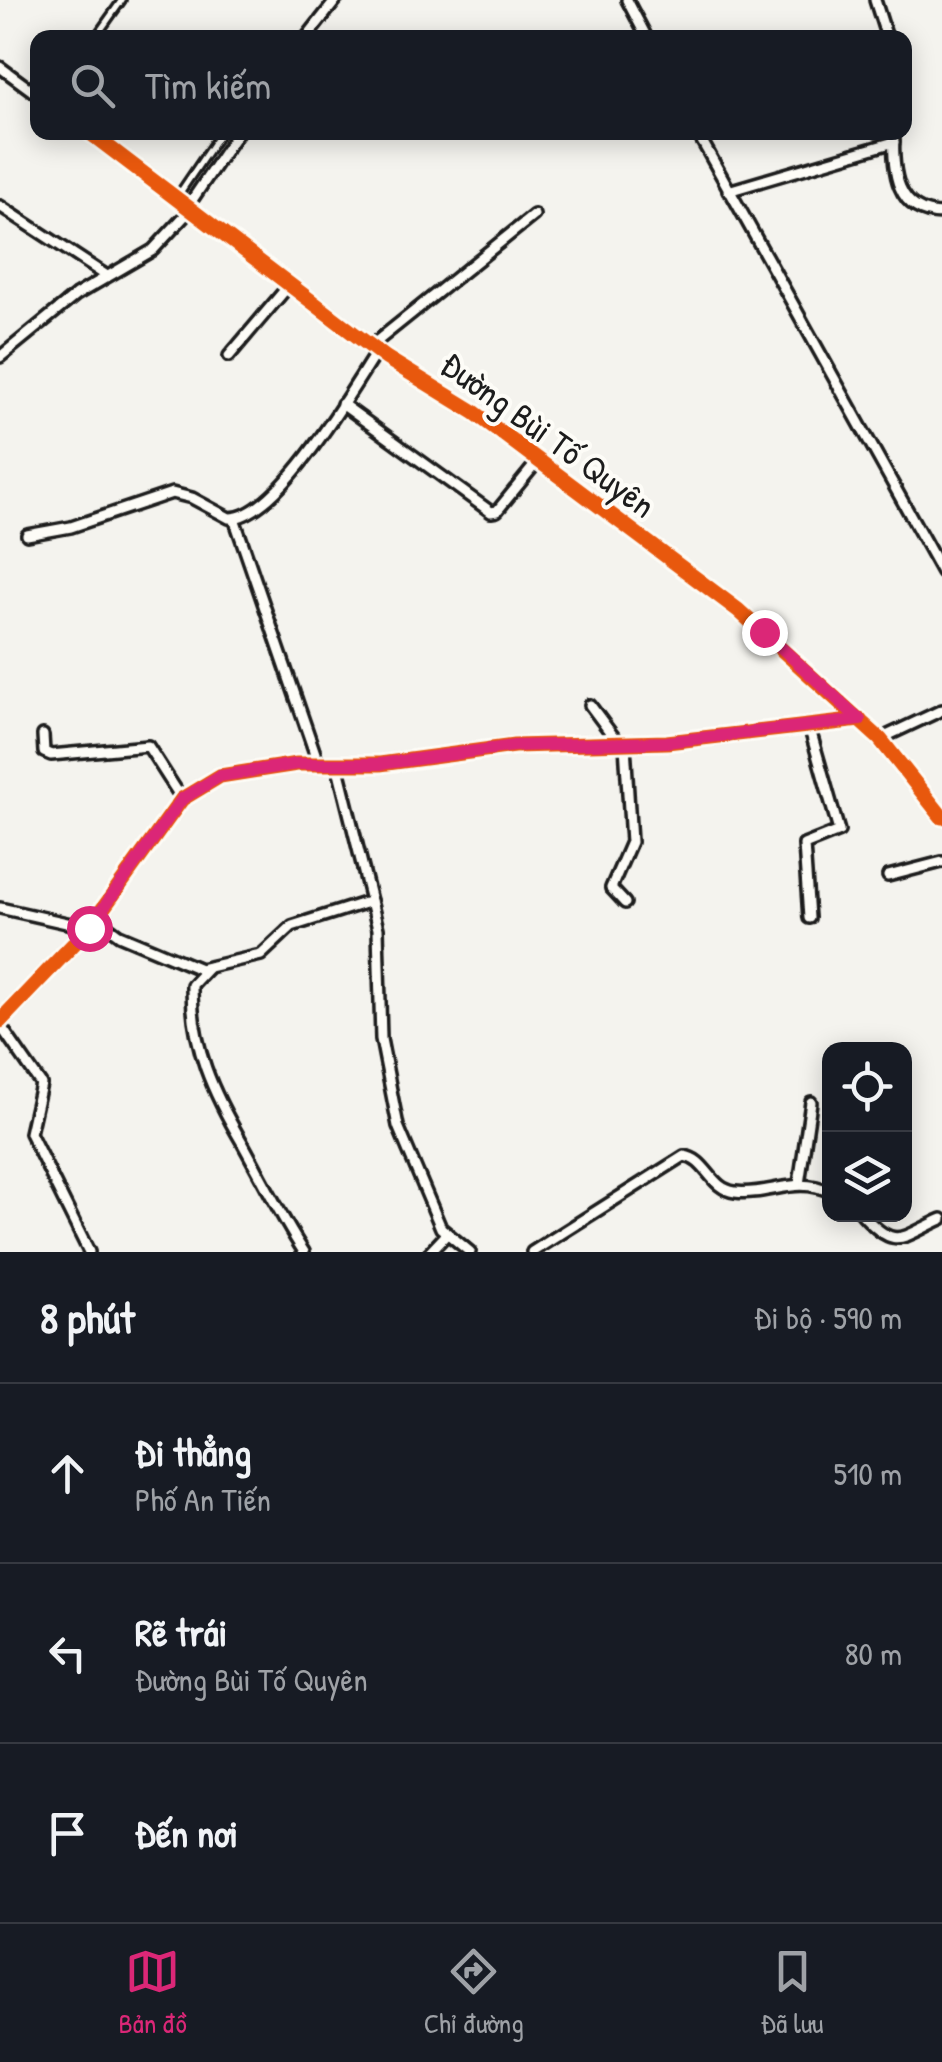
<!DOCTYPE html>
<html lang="vi">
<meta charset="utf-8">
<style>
:root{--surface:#171b24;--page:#242831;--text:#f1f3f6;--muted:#9ea1a6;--line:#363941;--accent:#db2777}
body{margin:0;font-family:"Patrick Hand",sans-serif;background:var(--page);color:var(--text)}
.controls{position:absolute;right:30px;bottom:30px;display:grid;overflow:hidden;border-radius:20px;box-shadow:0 5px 25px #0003}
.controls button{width:90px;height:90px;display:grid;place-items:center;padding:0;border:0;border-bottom:2px solid var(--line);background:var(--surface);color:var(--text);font:50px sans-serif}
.stop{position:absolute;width:30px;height:30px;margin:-22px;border:8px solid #db2777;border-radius:50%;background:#fff}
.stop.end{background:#db2777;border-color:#fff;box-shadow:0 2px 10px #0008}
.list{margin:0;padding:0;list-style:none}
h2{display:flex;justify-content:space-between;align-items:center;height:130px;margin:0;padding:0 40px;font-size:42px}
h2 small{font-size:32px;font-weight:400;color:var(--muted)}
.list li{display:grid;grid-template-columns:65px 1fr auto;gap:30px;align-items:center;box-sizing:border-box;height:180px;padding:0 40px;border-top:2px solid var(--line)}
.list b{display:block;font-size:38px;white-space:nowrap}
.list p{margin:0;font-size:32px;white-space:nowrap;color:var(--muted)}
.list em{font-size:32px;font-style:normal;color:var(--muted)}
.icon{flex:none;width:55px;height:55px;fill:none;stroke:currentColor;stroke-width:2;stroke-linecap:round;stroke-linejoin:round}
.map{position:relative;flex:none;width:942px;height:1252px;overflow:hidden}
.search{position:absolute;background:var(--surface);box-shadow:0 5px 25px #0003;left:30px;right:30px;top:30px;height:110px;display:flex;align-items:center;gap:25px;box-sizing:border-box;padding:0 35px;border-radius:20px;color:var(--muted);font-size:38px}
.sheet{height:670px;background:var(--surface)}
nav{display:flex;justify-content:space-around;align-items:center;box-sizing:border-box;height:140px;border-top:2px solid var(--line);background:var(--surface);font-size:28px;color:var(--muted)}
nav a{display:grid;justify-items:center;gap:5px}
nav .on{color:var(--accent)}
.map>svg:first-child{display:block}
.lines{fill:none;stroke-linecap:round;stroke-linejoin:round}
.service-casing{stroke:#1c1c1c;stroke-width:12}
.minor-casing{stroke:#1c1c1c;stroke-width:16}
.service{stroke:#fdfcf7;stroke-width:5}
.minor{stroke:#fdfcf7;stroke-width:9}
.cycleway-casing{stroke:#fdfcf7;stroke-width:21}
.cycleway{stroke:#e8590c;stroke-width:15}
.route{stroke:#db2777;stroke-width:12}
.labels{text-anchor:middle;stroke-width:8;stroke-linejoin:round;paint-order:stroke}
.street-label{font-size:35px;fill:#1c1c1c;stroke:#fdfcf7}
</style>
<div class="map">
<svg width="942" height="1252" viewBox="0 0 942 1252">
<rect width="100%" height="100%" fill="#f4f3ee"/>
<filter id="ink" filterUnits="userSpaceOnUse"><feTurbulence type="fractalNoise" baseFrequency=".01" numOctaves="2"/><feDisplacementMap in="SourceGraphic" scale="20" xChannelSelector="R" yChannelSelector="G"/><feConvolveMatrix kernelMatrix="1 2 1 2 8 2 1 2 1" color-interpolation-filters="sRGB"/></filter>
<g filter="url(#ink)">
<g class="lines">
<g class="service-casing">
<g id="service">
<path d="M95,38L122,0"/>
<path d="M177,197L221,132"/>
</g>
</g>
<g class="minor-casing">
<g id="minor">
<path d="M627,0L647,38"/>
<path d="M875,0L887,38"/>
<path d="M306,38L336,0"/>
<path d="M0,67L38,95"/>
<path d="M89,132L386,358L474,412L738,610L880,739L942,817"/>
<path d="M697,132L942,572"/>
<path d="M894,132C892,171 896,213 942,214"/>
<path d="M728,191L894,142"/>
<path d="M0,206L107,276"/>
<path d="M188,206L238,132"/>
<path d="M371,346L534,215"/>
<path d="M229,356L290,284"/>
<path d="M0,357L76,295L153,250L192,208"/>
<path d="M342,404L491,512L497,511L538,461"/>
<path d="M234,518L319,765"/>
<path d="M27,535L71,527L172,493L192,498L229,518C278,519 351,390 377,351"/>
<path d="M590,705L619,744"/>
<path d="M43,735L44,752L51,755L148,746L182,799"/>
<path d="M880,739L942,710"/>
<path d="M337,764L378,929L381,1039L398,1126L441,1228L470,1252"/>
<path d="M888,876L942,862"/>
<path d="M625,903L611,888L631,842L625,745"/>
<path d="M0,908L89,928"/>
<path d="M96,918L119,935L200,969L261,955L292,926L371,901"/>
<path d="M809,918L804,845L839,831L809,726"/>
<path d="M209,967L192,985C191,1046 213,1093 243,1144C263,1180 281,1217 304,1252"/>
<path d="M0,1021L89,928L182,799L220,776L297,764H380L514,746L667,742L860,720"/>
<path d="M0,1025L41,1084L30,1133L89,1252"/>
<path d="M799,1184L811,1102"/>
<path d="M862,1214C896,1252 901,1237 942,1219"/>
<path d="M430,1252L447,1234"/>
<path d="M532,1252L684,1156C707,1159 710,1189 735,1192C769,1196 797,1175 830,1192"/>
</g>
</g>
<use href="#service" class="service"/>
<use href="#minor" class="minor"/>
<g class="cycleway-casing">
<g id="cycleway">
<path d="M89,132L386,358L474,412L738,610L880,739L942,817"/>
<path d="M0,1021L89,928L182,799L220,776L297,764H380L514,746L667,742L860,720"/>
</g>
</g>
<use href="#cycleway" class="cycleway"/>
</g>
</g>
<g class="lines" filter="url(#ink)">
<path class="route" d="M89,928L182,799L220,776L297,764H380L514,746L666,742L860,720L764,632"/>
</g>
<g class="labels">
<g class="street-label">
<text transform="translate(548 435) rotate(36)" y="12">Đường Bùi Tố Quyên</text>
</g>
</g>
</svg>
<div class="controls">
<button><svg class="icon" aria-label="locate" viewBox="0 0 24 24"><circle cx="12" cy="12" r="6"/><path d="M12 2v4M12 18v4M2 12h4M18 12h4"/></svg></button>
<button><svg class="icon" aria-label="layers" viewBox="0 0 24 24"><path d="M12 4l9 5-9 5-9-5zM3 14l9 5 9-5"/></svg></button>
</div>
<div class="stop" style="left:89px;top:928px"></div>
<div class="stop end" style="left:764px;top:632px"></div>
<div class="search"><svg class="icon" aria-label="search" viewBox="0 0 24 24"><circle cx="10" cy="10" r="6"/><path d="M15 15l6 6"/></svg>Tìm kiếm</div>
</div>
<section class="sheet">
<h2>8 phút<small>Đi bộ · 590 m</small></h2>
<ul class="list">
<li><svg class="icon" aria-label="ahead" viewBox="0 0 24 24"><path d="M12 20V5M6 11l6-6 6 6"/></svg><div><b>Đi thẳng</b><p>Phố An Tiến</p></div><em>510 m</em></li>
<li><svg class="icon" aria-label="left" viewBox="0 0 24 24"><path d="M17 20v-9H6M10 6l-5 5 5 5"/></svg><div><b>Rẽ trái</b><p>Đường Bùi Tố Quyên</p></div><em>80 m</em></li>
<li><svg class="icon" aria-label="arrive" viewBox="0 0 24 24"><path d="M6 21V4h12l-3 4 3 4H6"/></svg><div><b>Đến nơi</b></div></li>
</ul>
</section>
<nav>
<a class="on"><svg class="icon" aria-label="map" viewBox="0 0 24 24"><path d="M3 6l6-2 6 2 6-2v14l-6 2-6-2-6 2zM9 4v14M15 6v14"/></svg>Bản đồ</a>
<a><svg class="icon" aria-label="directions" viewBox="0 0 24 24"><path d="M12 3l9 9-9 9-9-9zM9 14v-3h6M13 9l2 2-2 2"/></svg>Chỉ đường</a>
<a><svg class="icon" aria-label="saved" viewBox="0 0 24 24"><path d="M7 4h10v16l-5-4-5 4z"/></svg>Đã lưu</a>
</nav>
